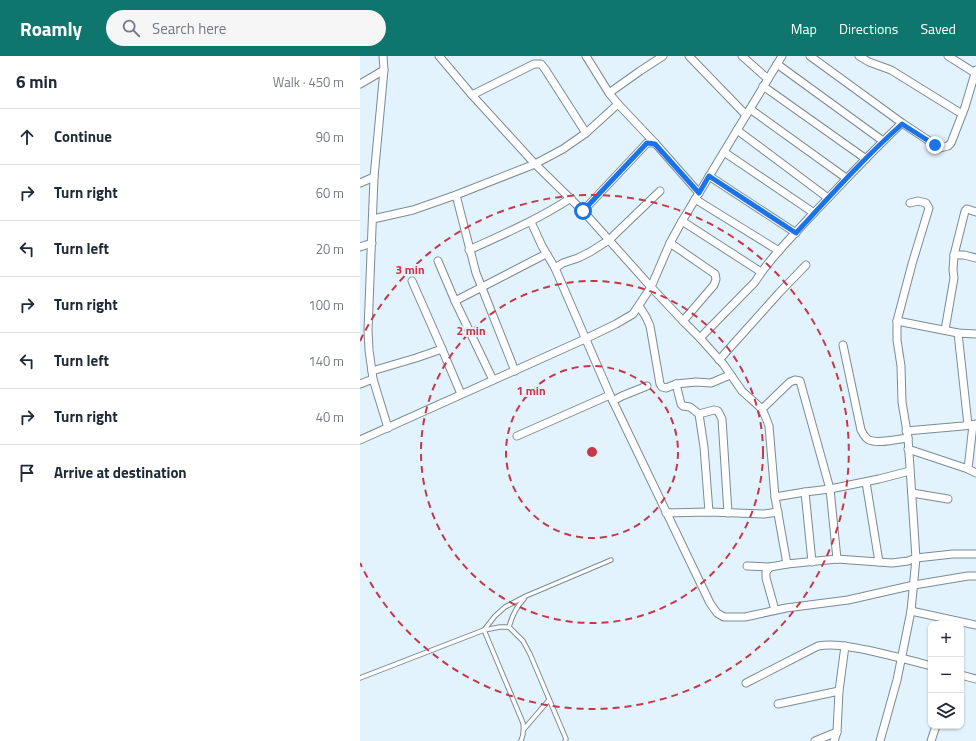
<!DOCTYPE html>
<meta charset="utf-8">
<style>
:root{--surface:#fff;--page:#f6f6f7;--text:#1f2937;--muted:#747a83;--line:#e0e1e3;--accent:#0f766e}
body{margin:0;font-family:"Titillium Web",sans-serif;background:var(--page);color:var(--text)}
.controls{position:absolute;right:12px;bottom:12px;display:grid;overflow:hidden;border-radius:8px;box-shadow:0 1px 3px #0004}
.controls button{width:36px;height:36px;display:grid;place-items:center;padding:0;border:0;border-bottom:1px solid var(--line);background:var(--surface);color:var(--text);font:20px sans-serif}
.stop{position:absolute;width:12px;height:12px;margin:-9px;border:3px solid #1a73e8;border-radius:50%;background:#fff}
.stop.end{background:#1a73e8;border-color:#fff;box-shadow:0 1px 4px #0008}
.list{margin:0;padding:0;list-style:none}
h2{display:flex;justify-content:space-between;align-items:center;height:52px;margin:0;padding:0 16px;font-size:17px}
h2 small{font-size:13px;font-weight:400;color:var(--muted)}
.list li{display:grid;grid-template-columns:26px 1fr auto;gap:12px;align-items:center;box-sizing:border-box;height:56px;padding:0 16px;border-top:1px solid var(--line)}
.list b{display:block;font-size:15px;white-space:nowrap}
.list em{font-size:13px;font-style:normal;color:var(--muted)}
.icon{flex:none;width:22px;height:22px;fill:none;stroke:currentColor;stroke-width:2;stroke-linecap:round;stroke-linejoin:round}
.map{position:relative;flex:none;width:616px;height:685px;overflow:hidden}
header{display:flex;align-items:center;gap:24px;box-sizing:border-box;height:56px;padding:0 20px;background:var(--accent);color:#fff}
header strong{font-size:19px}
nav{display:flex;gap:22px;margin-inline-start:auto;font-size:14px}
.search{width:280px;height:36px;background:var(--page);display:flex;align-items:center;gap:10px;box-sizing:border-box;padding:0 14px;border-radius:22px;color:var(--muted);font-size:15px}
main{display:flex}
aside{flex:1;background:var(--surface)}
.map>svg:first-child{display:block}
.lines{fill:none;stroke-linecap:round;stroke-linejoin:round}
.service-casing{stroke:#7b8b94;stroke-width:5.5}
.minor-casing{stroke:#7b8b94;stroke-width:9}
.service{stroke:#fff;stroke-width:3.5}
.minor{stroke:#fff;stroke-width:7}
.route{stroke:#1a73e8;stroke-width:5}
.ring{fill:none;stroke:#c73747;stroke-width:2;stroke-dasharray:7 5}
.centre{fill:#c73747;stroke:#e2f3fd;stroke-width:2}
.ring-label{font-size:12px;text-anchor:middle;font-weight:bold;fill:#c73747;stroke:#e2f3fd;stroke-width:4;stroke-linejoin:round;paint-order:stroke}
</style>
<header>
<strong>Roamly</strong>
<div class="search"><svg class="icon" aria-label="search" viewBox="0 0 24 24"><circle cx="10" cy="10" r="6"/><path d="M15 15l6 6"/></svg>Search here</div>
<nav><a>Map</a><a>Directions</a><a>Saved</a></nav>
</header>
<main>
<aside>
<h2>6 min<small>Walk · 450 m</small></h2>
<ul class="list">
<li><svg class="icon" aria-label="ahead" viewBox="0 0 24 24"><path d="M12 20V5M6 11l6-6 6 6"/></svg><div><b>Continue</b></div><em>90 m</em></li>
<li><svg class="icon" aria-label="right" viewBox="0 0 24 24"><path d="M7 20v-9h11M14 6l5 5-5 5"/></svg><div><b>Turn right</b></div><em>60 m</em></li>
<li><svg class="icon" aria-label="left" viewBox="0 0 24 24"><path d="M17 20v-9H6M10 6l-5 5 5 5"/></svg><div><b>Turn left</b></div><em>20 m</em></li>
<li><svg class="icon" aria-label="right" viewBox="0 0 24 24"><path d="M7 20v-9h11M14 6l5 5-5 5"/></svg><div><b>Turn right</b></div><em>100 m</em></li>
<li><svg class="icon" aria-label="left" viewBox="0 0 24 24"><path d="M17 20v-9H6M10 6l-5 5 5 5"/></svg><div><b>Turn left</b></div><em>140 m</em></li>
<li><svg class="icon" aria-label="right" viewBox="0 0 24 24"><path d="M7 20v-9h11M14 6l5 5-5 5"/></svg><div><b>Turn right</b></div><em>40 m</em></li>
<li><svg class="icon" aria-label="arrive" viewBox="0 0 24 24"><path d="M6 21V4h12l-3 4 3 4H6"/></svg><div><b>Arrive at destination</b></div></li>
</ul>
</aside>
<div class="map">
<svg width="616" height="685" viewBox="0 0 616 685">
<rect width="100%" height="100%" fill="#e2f3fd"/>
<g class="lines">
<g class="service-casing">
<g id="service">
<path d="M149,571C152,560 156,551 164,543"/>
<path d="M124,574L135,560L145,551L166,540L251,504"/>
<path d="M124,574L163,667C164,674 164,678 161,685"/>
<path d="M0,622L124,574L140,571H149L163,585L170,598L206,683L205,685"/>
<path d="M164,673L189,644"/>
</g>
</g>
<g class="minor-casing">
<g id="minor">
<path d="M79,0L112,39L175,108L223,155L291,231L323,265L340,282L364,309L382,335L402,353L406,362L409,370L415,441L427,508"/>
<path d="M226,0L249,37L258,48L295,87"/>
<path d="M329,0L386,59"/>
<path d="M382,0L408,23"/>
<path d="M450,0L542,67"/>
<path d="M499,0L509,6L531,14L602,58"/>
<path d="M588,0L615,17"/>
<path d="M417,8L523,85"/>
<path d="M0,28L24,14"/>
<path d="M403,30L506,103"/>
<path d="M249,37L280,15L303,0"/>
<path d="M112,39L174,8H181L185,13L226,77"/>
<path d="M390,53L486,122"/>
<path d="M377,74L468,142"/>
<path d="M364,96L454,157"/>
<path d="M349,120L436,177"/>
<path d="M0,127L14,121"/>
<path d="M96,139L116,217L155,315"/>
<path d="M335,143L419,195"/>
<path d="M223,155L287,87H295L339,137"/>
<path d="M13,163L53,154L96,139L175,108L203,93L226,77L258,48"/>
<path d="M322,165L401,216"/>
<path d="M171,166L182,190L195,212L203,207L218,202L230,196L249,184L300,135"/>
<path d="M310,187L355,218L356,223L354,229L323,265"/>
<path d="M0,191L12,187"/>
<path d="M109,194C144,178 179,163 211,142"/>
<path d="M594,199L605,155L607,153L616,156"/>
<path d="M78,205L95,245L133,324"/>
<path d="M195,212L250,339L350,547L357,557L364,561H385L426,552L488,544L554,529L608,520H616"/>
<path d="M52,225L82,293L101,338"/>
<path d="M95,245L186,198"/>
<path d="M279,250L286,261L290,270L300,328L302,331L306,332L316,328"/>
<path d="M537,265L598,277L616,278"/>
<path d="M585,274L594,222L593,214L594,199H604L616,202"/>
<path d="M598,277L608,369"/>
<path d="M340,282L395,226C409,203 430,183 448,163C479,131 509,98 542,67L580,92L588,90L591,87L605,51L616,14"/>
<path d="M483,289L501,374C503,378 505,382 509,384C518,388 538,383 548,382"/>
<path d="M359,304L419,237L446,209"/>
<path d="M12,315L56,302L82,293"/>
<path d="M13,323L28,372"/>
<path d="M0,328L13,323L9,294L8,274L14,121L24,14L23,0"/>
<path d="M253,345L262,340L287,330"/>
<path d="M402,353L430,326L435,324L440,325L470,433L477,503"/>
<path d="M339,358L354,354L358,355L362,363L368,457"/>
<path d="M546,375L603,370L616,368"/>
<path d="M157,380L250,339"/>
<path d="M0,384L225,283L256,268L273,258L291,231L310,187L322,165L422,0"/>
<path d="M548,393L608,413L616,417"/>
<path d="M608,413L613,369"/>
<path d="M506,426L519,506"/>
<path d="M445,436L452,506"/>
<path d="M552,437L588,443"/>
<path d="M415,441L445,436L470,433L519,423L550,415"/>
<path d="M349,456L344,391L339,358L330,351L323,350L321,348L316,328L336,326L351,327L370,319"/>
<path d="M306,457L349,456L404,458L418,456"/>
<path d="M387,510L410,511"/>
<path d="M415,554L406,522V516L410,511L427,508L477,503L532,507L548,505L556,502L593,498H616"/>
<path d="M551,555L616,569"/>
<path d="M601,619L616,623"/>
<path d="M386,627L458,590C475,587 491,591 507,594C529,599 550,604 571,610"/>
<path d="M418,648L479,635"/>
<path d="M455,685L477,676"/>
<path d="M474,685L477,676L479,635L485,590"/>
<path d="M520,685L537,624L551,555L556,502L548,382L542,346L541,310L537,284V265L552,208L569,152L566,147L558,145L550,147"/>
<path d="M571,685L576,670"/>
</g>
</g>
<use href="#service" class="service"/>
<use href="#minor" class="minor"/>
</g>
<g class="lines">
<path class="route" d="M223,155L287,87L295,88L339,137L349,120L436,177C470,140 504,102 542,68L575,89"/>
</g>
<g class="ring">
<circle cx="232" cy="396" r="86"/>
<circle cx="232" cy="396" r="171"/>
<path d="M0 285A257 257 0 1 1 0 507"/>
</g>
<circle cx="232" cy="396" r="6" class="centre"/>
<g class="ring-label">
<text x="50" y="218">3 min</text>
<text x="111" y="279">2 min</text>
<text x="171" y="339">1 min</text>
</g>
</svg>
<div class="controls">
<button>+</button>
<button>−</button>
<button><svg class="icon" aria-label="layers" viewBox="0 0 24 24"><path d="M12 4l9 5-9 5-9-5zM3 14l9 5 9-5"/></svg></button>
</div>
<div class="stop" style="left:223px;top:155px"></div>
<div class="stop end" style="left:575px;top:89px"></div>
</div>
</main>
